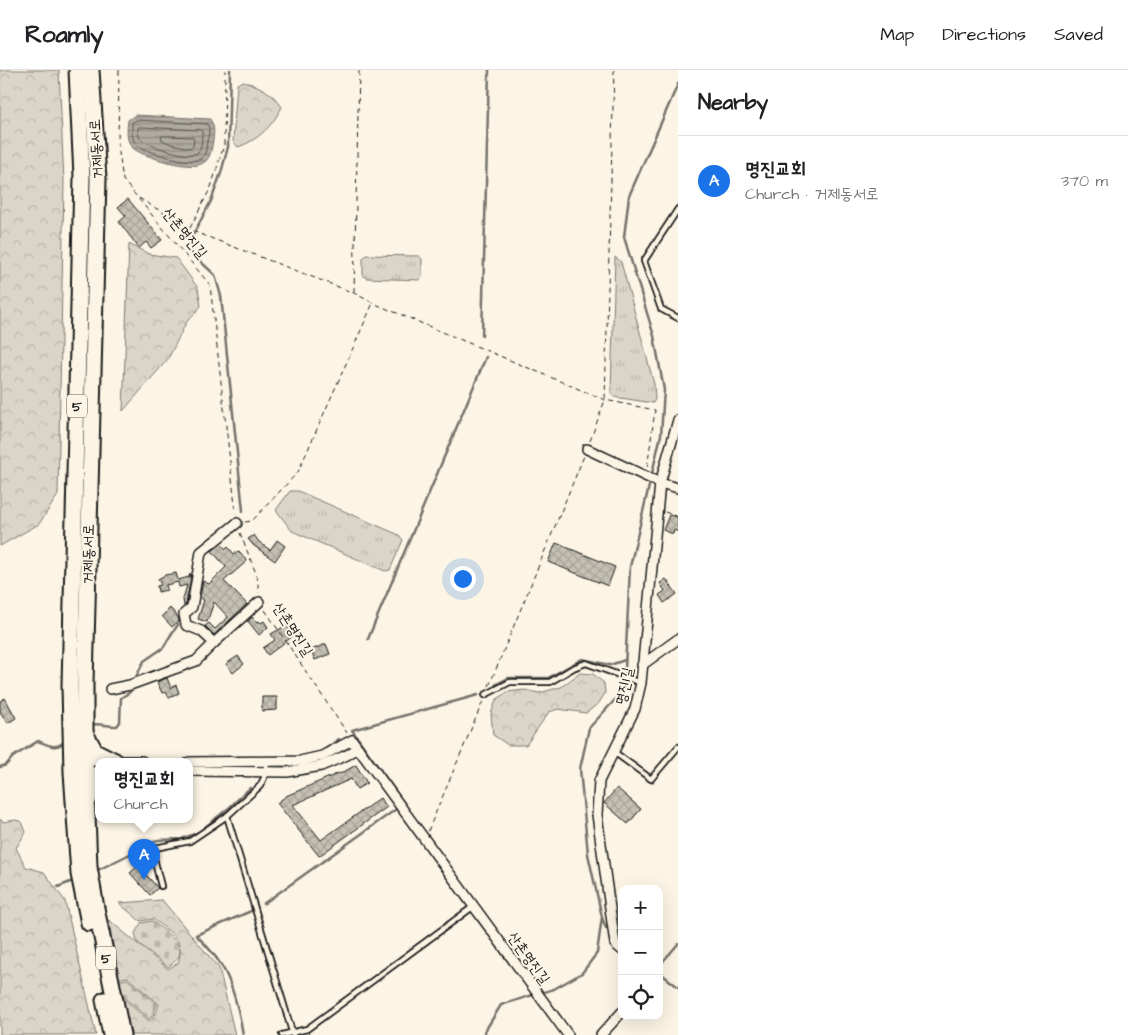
<!DOCTYPE html>
<meta charset="utf-8">
<style>
:root{--surface:#fff;--page:#f6f6f6;--text:#202124;--muted:#757577;--line:#e0e0e0;--accent:#1a73e8}
body{margin:0;font-family:"Architects Daughter","Poor Story",sans-serif;background:var(--page);color:var(--text)}
.controls{position:absolute;right:15px;bottom:15px;display:grid;overflow:hidden;border-radius:10px;box-shadow:0 5px 20px #0002}
.controls button{width:45px;height:45px;display:grid;place-items:center;padding:0;border:0;border-bottom:1px solid var(--line);background:var(--surface);color:var(--text);font:25px sans-serif}
.you{position:absolute;left:462px;top:508px;width:18px;height:18px;margin:-12px;border:4px solid #fff;border-radius:50%;background:#1a73e8;box-shadow:0 0 0 8px #1a73e833}
.badge{display:grid;place-items:center;width:32px;height:32px;border-radius:50%;background:var(--accent);color:#fff;font-size:16px;font-weight:700}
.pin{position:absolute;translate:-50% -41px;filter:drop-shadow(0 1px 2px #0008)}
.pin::after{content:'';position:absolute;top:26px;width:18px;height:15px;background:inherit;clip-path:polygon(0 0,100% 0,50% 100%)}
.popup{position:absolute;left:95px;top:688px;width:98px;height:65px;box-sizing:border-box;display:grid;place-content:center;border-radius:10px;background:var(--surface);filter:drop-shadow(0 1px 4px #0005);font-size:16px;white-space:nowrap;color:var(--muted)}
.popup b{font-size:19px;color:var(--text)}
.popup::after{content:'';position:absolute;left:50%;top:100%;margin-left:-10px;border:10px solid transparent;border-top-color:var(--surface)}
.list{margin:0;padding:0;list-style:none}
h2{display:flex;justify-content:space-between;align-items:center;height:65px;margin:0;padding:0 20px;font-size:21px}
h2 small{font-size:16px;font-weight:400;color:var(--muted)}
.list li{display:grid;grid-template-columns:32px 1fr auto;gap:15px;align-items:center;box-sizing:border-box;height:90px;padding:0 20px;border-top:1px solid var(--line)}
.list b{display:block;font-size:19px;white-space:nowrap}
.list p{margin:0;font-size:16px;white-space:nowrap;color:var(--muted)}
.list em{font-size:16px;font-style:normal;color:var(--muted)}
.icon{flex:none;width:28px;height:28px;fill:none;stroke:currentColor;stroke-width:2;stroke-linecap:round;stroke-linejoin:round}
.map{position:relative;flex:none;width:678px;height:965px;overflow:hidden}
header{display:flex;align-items:center;gap:30px;box-sizing:border-box;height:70px;padding:0 25px;background:var(--surface);border-bottom:1px solid var(--line)}
header strong{font-size:24px}
nav{display:flex;gap:28px;margin-inline-start:auto;font-size:18px}
main{display:flex}
aside{flex:1;background:var(--surface)}
.map>svg:first-child{display:block}
.grass{fill:url(#grass-tufts);stroke:#7c7872}
.forest{fill:url(#forest-crowns);stroke:#7c7872}
.cemetery{fill:url(#cemetery-stones);stroke:#7c7872}
.water{fill:url(#water-rules);stroke:#75726c}
.lines{fill:none;stroke-linecap:round;stroke-linejoin:round}
.shore{stroke:#575551;stroke-width:1}
.stream{stroke:#75726c;stroke-width:2.5}
.building{fill:url(#building-cross-hatch);stroke:#1c1c1c}
.service-casing{stroke:#1c1c1c;stroke-width:8}
.minor-casing{stroke:#1c1c1c;stroke-width:12}
.primary-casing{stroke:#1c1c1c;stroke-width:19}
.path{stroke:#1c1c1c;stroke-width:1;stroke-dasharray:5 4;stroke-linecap:butt}
.service{stroke:#fcf5e5;stroke-width:4.5}
.minor{stroke:#fcf5e5;stroke-width:9}
.primary{stroke:#fcf5e5;stroke-width:15}
.labels{text-anchor:middle;stroke-width:4;stroke-linejoin:round;paint-order:stroke}
.shield{fill:#fcf5e5;stroke:#5f5d58;stroke-width:1}
.shield-label{font-size:14px;font-weight:bold;fill:#1c1c1c}
.street-label{font-size:15px;fill:#1c1c1c;stroke:#fcf5e5}
</style>
<header>
<strong>Roamly</strong>
<nav><a>Map</a><a>Directions</a><a>Saved</a></nav>
</header>
<main>
<div class="map">
<svg width="678" height="965" viewBox="0 0 678 965">
<defs>
<pattern id="grass-tufts" width="24" height="20" patternUnits="userSpaceOnUse" patternTransform="scale(1.25)"><rect width="24" height="20" fill="#dbd5c8"/><path d="M3 7l-1-3M5 7V3M7 7l1-3M15 17l-1-3M17 17v-4M19 17l1-3" fill="none" stroke="#bbb6ab"/></pattern>
<pattern id="forest-crowns" width="20" height="18" patternUnits="userSpaceOnUse" patternTransform="scale(1.25)"><rect width="20" height="18" fill="#dbd5c8"/><path d="M2 6a3 3 0 1 1 6 0M12 15a3 3 0 1 1 6 0" fill="none" stroke="#bbb6ab"/></pattern>
<pattern id="cemetery-stones" width="16" height="16" patternUnits="userSpaceOnUse" patternTransform="scale(1.25)"><rect width="16" height="16" fill="#dbd5c8"/><path d="M2 7V4a2 2 0 0 1 4 0v3zM10 15v-3a2 2 0 0 1 4 0v3z" fill="#bbb6ab"/></pattern>
<pattern id="water-rules" width="6" height="5" patternUnits="userSpaceOnUse" patternTransform="scale(1.25)"><rect width="6" height="5" fill="#b0aba1"/><path d="M0 2.5h6" fill="none" stroke="#8e8a82"/></pattern>
<pattern id="building-cross-hatch" width="8" height="8" patternUnits="userSpaceOnUse" patternTransform="scale(1.25)"><rect width="8" height="8" fill="#c4c0b3"/><path d="M0 0l8 8M0 8l8-8" fill="none" stroke="#a8a499"/></pattern>
</defs>
<rect width="100%" height="100%" fill="#fcf5e5"/>
<filter id="ink" filterUnits="userSpaceOnUse"><feTurbulence type="fractalNoise" baseFrequency=".02" numOctaves="2"/><feDisplacementMap in="SourceGraphic" scale="10" xChannelSelector="R" yChannelSelector="G"/><feConvolveMatrix kernelMatrix="1 2 1 2 8 2 1 2 1" color-interpolation-filters="sRGB"/></filter>
<g filter="url(#ink)">
<g class="grass">
<path d="M367,185L419,186L422,189V206L419,210L366,208L363,205V188Z"/>
<path d="M615,187L621,192L654,314L655,329L653,333L614,327L611,323Z"/>
<path d="M290,421H298L399,465L403,470L390,500L385,501L292,461L276,440Z"/>
</g>
<g class="forest">
<path d="M0,0H59L64,112L58,425L39,454L0,476Z"/>
<path d="M243,11C260,16 272,22 282,37C272,56 259,70 238,77L233,71L237,14Z"/>
<path d="M129,174L149,184L176,188L198,218L201,236L186,253L168,289L123,341Z"/>
<path d="M580,603L593,604L604,613L605,623L599,633L586,643L558,639L549,642L526,675H508L493,665L491,644L496,630L507,622L524,620L539,623L561,617Z"/>
<path d="M0,749L3,752L16,750L22,752L26,762L16,778L26,797L44,802L65,831L96,965H0Z"/>
<path d="M162,830L219,898L235,965H130L117,923L149,951L155,946L159,934L127,907L118,909L109,850L168,899L178,893C186,868 170,863 153,849L140,851L119,833Z"/>
</g>
<g class="cemetery">
<path d="M152,851C168,864 196,879 168,897L137,872L135,863L141,853Z"/>
<path d="M127,909L157,934L153,945L149,949L116,920L118,911Z"/>
</g>
<path class="water" d="M135,45L210,49C215,57 214,62 213,71C211,80 211,90 201,94C189,100 144,87 134,79C125,72 127,59 128,50Z"/>
<g class="lines">
<g class="shore">
<path d="M137,50L207,54C211,59 208,66 207,72C206,79 206,86 200,89C190,95 146,82 137,75C131,69 132,61 132,53Z"/>
<path d="M141,57L201,60L202,62C202,68 202,78 198,82C192,90 148,76 141,69C138,67 138,62 138,58Z"/>
<path d="M164,66L192,67L194,69L193,76L190,78L171,74L162,70L161,67Z"/>
</g>
<g class="stream">
<path d="M230,0L228,77L221,103L211,131L186,178L215,205L221,226L243,441"/>
<path d="M482,266L489,0"/>
<path d="M368,569L486,287"/>
<path d="M135,609L144,591L163,578L172,563L178,555"/>
<path d="M495,615L508,608H548L582,589L610,595L625,590"/>
<path d="M91,655C98,652 108,657 117,656L120,652L121,628L130,622L132,617"/>
<path d="M324,680L339,669"/>
<path d="M0,697L6,695L13,687L38,671C48,675 55,680 64,672"/>
<path d="M404,733L352,660L478,625"/>
<path d="M94,802L158,770L182,769L199,762L230,737L250,718"/>
<path d="M58,817L75,810"/>
<path d="M263,834L395,740"/>
<path d="M602,848L606,858"/>
<path d="M659,896L678,874"/>
<path d="M659,902L678,917"/>
<path d="M541,923L554,919L582,903L597,883L602,847L588,784L580,699L589,658L624,620L630,497L661,365L664,320L654,266L624,167L629,126L678,14"/>
<path d="M243,965C240,945 232,911 221,895C214,883 205,874 196,865L251,841"/>
<path d="M485,965V961L501,935L536,924"/>
</g>
</g>
<g class="building">
<path d="M128,129L162,170L151,178L146,172L139,178L119,152L126,146L118,137Z"/>
<path d="M669,445L678,447V462L674,460L673,464L663,460Z"/>
<path d="M254,465L259,472L270,480L277,470L285,476L275,491L253,475L248,469Z"/>
<path d="M556,473L615,497L608,516L548,492Z"/>
<path d="M221,474L226,479L228,477L234,484L238,481L247,491L224,511L247,534L214,565L205,556L209,553L215,559L228,547L214,532L207,552L198,549L204,530L200,528L203,511L209,514L226,497L212,481Z"/>
<path d="M176,503L178,510L189,507L190,503L191,507L186,534L184,536L183,529L187,515L179,517L178,512L166,515L167,520L158,522L157,516L161,515L158,509L165,505Z"/>
<path d="M666,509L677,524L664,533L659,525L665,521L660,513Z"/>
<path d="M170,538L178,547L179,551L172,557L162,546Z"/>
<path d="M252,547L257,552L259,551L261,553L264,551L268,557L259,565L248,551L247,552Z"/>
<path d="M287,555L293,566L268,585L263,578L275,570L271,564Z"/>
<path d="M326,574L330,584L315,590L311,580Z"/>
<path d="M238,586L244,594L233,603L226,594Z"/>
<path d="M167,608L171,618L176,615L179,623L169,628L166,622L162,623L157,612Z"/>
<path d="M262,627H277V640L262,641Z"/>
<path d="M5,628L16,648L8,653L0,642V631Z"/>
<path d="M356,695L367,713L357,719L351,709L293,735L321,770L380,728L387,737L319,786L277,733L286,726L339,703L340,704Z"/>
<path d="M617,718L641,739L628,754L604,733Z"/>
<path d="M138,796L158,818L150,825L130,803Z"/>
</g>
<g class="lines">
<g class="service-casing">
<g id="service">
<path d="M678,139L644,191L661,239L678,248"/>
<path d="M485,625L510,612H550L573,598L586,593L641,613"/>
<path d="M614,682L651,709L678,677"/>
<path d="M227,746L293,965"/>
<path d="M161,816L152,780L155,778L190,771L227,746L260,716L264,708L267,692"/>
<path d="M282,965L307,959L474,836"/>
</g>
</g>
<g class="minor-casing">
<g id="minor">
<path d="M587,379L660,413L678,418"/>
<path d="M214,573L201,561L186,555L184,544L192,537L201,482L237,453"/>
<path d="M642,595L678,569"/>
<path d="M110,619L130,615L196,591L214,573L259,532"/>
<path d="M83,691H142"/>
<path d="M189,692L300,691L322,686L352,670L568,965"/>
<path d="M189,701L287,702L321,696L347,685L358,678"/>
<path d="M82,702H99"/>
<path d="M622,880L615,874L597,745L599,711L635,639L641,613L660,413L678,350"/>
<path d="M601,965L622,942"/>
</g>
</g>
<g class="primary-casing">
<g id="primary">
<path d="M77,0L82,107L70,616L72,702L79,804L89,853"/>
<path d="M91,0L98,109L85,613V691L89,797L96,838L122,965"/>
<path d="M85,663L95,681L115,691"/>
<path d="M88,732L92,720L99,711"/>
<path d="M104,930L111,965"/>
</g>
</g>
<g class="path">
<path d="M119,0L118,76L123,110L210,215L236,444"/>
<path d="M139,128L195,162L354,223L373,233L605,330L655,340L647,399"/>
<path d="M190,158L211,117L224,75L225,0"/>
<path d="M354,222L359,0"/>
<path d="M590,371L605,330L614,0"/>
<path d="M665,442L678,447"/>
<path d="M245,452L252,451L298,402L373,233"/>
<path d="M240,463L257,506L259,523"/>
<path d="M265,540L347,663"/>
<path d="M489,616L584,386"/>
<path d="M428,761L483,631"/>
</g>
<use href="#service" class="service"/>
<use href="#minor" class="minor"/>
<use href="#primary" class="primary"/>
</g>
</g>
<g class="labels">
<g class="shield">
<rect x="67" y="324.5" width="20" height="23" rx="4"/>
<rect x="96" y="876.5" width="20" height="23" rx="4"/>
</g>
<g class="shield-label">
<text x="77" y="341">5</text>
<text x="106" y="893">5</text>
</g>
<g class="street-label">
<text transform="translate(96 79) rotate(-93)" y="5">거제동서로</text>
<text transform="translate(185 163) rotate(50)" y="5">산촌명진길</text>
<text transform="translate(88 484) rotate(-89)" y="5">거제동서로</text>
<text transform="translate(293 559) rotate(57)" y="5">산촌명진길</text>
<text transform="translate(624 616) rotate(-78)" y="5">명진1길</text>
<text transform="translate(529 888) rotate(54)" y="5">산촌명진길</text>
</g>
</g>
</svg>
<div class="controls">
<button>+</button>
<button>−</button>
<button><svg class="icon" aria-label="locate" viewBox="0 0 24 24"><circle cx="12" cy="12" r="6"/><path d="M12 2v4M12 18v4M2 12h4M18 12h4"/></svg></button>
</div>
<div class="you"></div>
<div class="pin badge" style="left:144px;top:810px">A</div>
<div class="popup"><b>명진교회</b>Church</div>
</div>
<aside>
<h2>Nearby<small></small></h2>
<ul class="list">
<li><span class="badge">A</span><div><b>명진교회</b><p>Church · 거제동서로</p></div><em>370 m</em></li>
</ul>
</aside>
</main>
